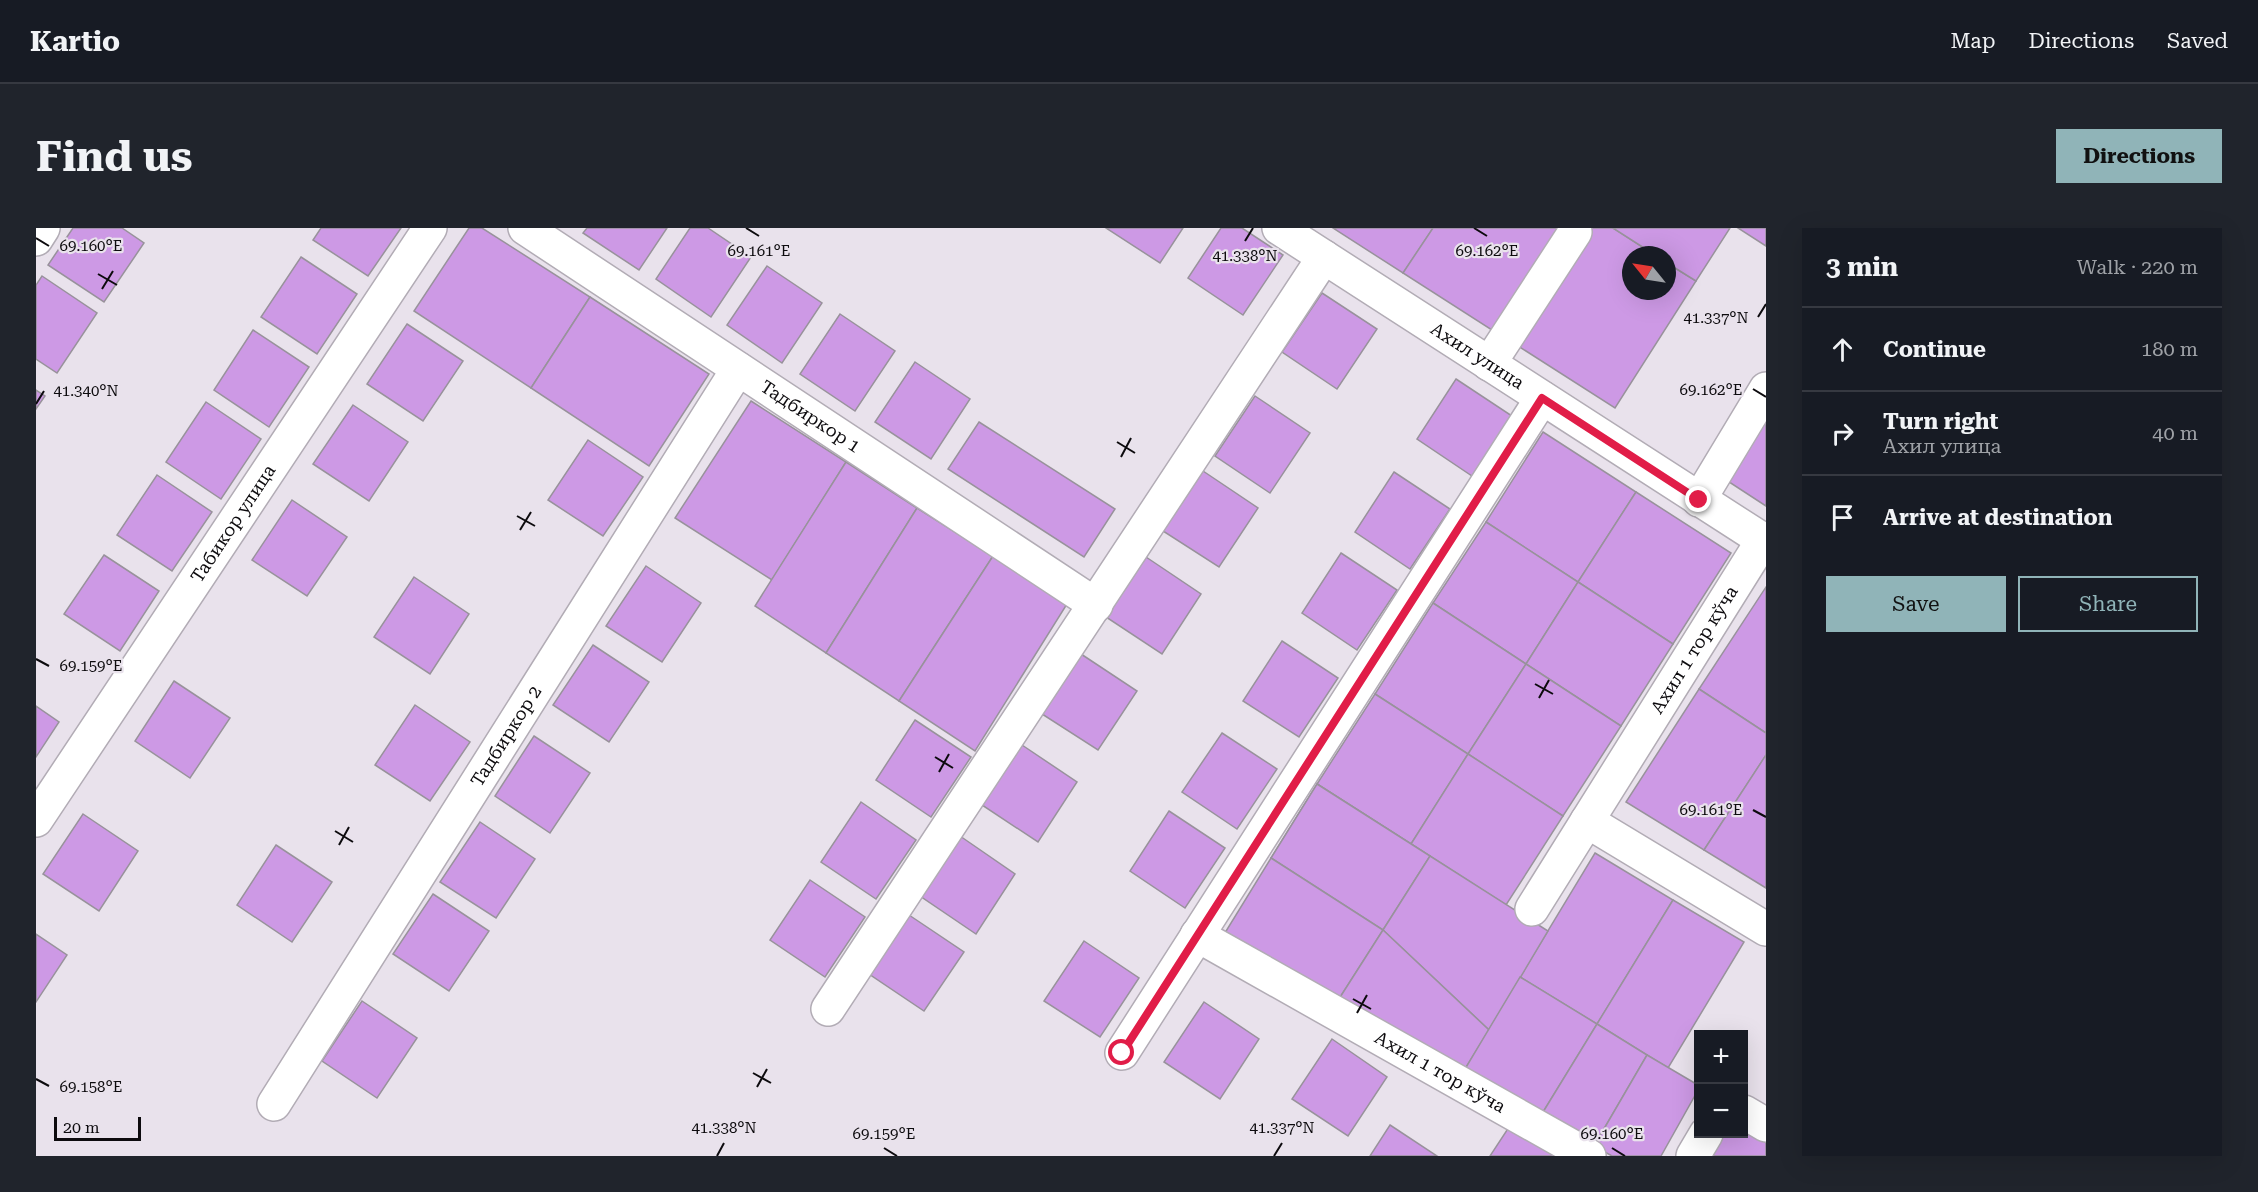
<!DOCTYPE html>
<meta charset="utf-8">
<style>
:root{--surface:#171b24;--page:#20242c;--text:#f1f3f6;--muted:#9ea1a6;--line:#363941;--accent:#90b4b8}
body{margin:0;font-family:"Roboto Serif",serif;background:var(--page);color:var(--text)}
.controls{position:absolute;right:18px;bottom:18px;display:grid;overflow:hidden;border-radius:0px;box-shadow:0 6px 24px #0002}
.controls button{width:54px;height:54px;display:grid;place-items:center;padding:0;border:0;border-bottom:2px solid var(--line);background:var(--surface);color:var(--text);font:30px sans-serif}
.compass{position:absolute;left:1586px;top:18px;width:54px;height:54px;border-radius:50%;background:var(--surface);box-shadow:0 6px 24px #0002;rotate:300deg}
.scale{position:absolute;left:18px;bottom:15px;width:87px;box-sizing:border-box;padding-left:6px;border:3px solid #0d0b0e;border-top:0;font-size:16px;line-height:21px;white-space:nowrap;color:#0d0b0e;-webkit-text-stroke:4px #e9e2ec;paint-order:stroke}
.stop{position:absolute;width:18px;height:18px;margin:-14px;border:4px solid #e11d48;border-radius:50%;background:#fff}
.stop.end{background:#e11d48;border-color:#fff;box-shadow:0 2px 6px #0008}
.list{margin:0;padding:0;list-style:none}
h2{display:flex;justify-content:space-between;align-items:center;height:78px;margin:0;padding:0 24px;font-size:26px}
h2 small{font-size:20px;font-weight:400;color:var(--muted)}
.list li{display:grid;grid-template-columns:39px 1fr auto;gap:18px;align-items:center;box-sizing:border-box;height:84px;padding:0 24px;border-top:2px solid var(--line)}
.list b{display:block;font-size:22px;white-space:nowrap}
.list p{margin:0;font-size:20px;white-space:nowrap;color:var(--muted)}
.list em{font-size:20px;font-style:normal;color:var(--muted)}
.actions{display:flex;gap:12px;padding:18px 24px}
.actions a{flex:1;padding:14px 0;border:2px solid var(--accent);border-radius:0px;text-align:center;font-size:21px;color:var(--accent)}
.actions .main{background:var(--accent);color:#111}
.icon{flex:none;width:33px;height:33px;fill:none;stroke:currentColor;stroke-width:2;stroke-linecap:round;stroke-linejoin:round}
.map{position:relative;flex:none;width:1730px;height:928px;overflow:hidden;border-radius:0px}
header{display:flex;align-items:center;gap:36px;box-sizing:border-box;height:84px;padding:0 30px;background:var(--surface);border-bottom:2px solid var(--line)}
header strong{font-size:28px}
nav{display:flex;gap:33px;margin-inline-start:auto;font-size:21px}
.intro{display:flex;align-items:center;justify-content:space-between;box-sizing:border-box;height:144px;padding:0 36px}
h1{margin:0;font-size:42px}
.button{padding:15px 27px;border-radius:0px;background:var(--accent);color:#111;font-size:21px;font-weight:700}
main{display:flex;gap:36px;padding:0 36px}
aside{flex:1;background:var(--surface);border-radius:0px;box-shadow:0 6px 24px #0002}
.map>svg:first-child{display:block}
.building{fill:#cd99e5;stroke:#98929b;stroke-width:1.5}
.lines{fill:none;stroke-linecap:round;stroke-linejoin:round}
.minor-casing{stroke:#b2acb5;stroke-width:36}
.minor{stroke:#fff;stroke-width:33}
.route{stroke:#e11d48;stroke-width:8}
.ticks{fill:none;stroke:#0d0b0e;stroke-width:2}
.labels{text-anchor:middle;stroke-width:4.5;stroke-linejoin:round;paint-order:stroke}
.street-label{font-size:18px;fill:#0d0b0e;stroke:#e9e2ec}
.ticks-label{font-size:15px;text-anchor:middle;fill:#0d0b0e;stroke:#e9e2ec;stroke-width:4.5;stroke-linejoin:round;paint-order:stroke}
</style>
<header>
<strong>Kartio</strong>
<nav><a>Map</a><a>Directions</a><a>Saved</a></nav>
</header>
<div class="intro"><h1>Find us</h1><a class="button">Directions</a></div>
<main>
<div class="map">
<svg width="1730" height="928" viewBox="0 0 1730 928">
<rect width="100%" height="100%" fill="#e9e2ec"/>
<g class="building">
<path d="M37,0H86L108,15L68,74L12,37Z"/>
<path d="M285,0H365L332,48L277,12Z"/>
<path d="M433,0H446L554,69L495,160L378,83Z"/>
<path d="M551,0H631L603,42L547,5Z"/>
<path d="M654,0H672L715,29L675,89L620,51Z"/>
<path d="M1070,0H1147L1124,35Z"/>
<path d="M1185,0H1206L1247,27L1207,87L1152,50Z"/>
<path d="M1297,0H1397L1367,45Z"/>
<path d="M1397,0H1526L1459,104L1367,45Z"/>
<path d="M1555,0H1577L1619,27H1595V63H1631V35L1660,53L1579,180L1479,116Z"/>
<path d="M1577,0H1694L1660,53L1631,35V27H1619Z"/>
<path d="M1702,0H1730V18Z"/>
<path d="M265,29L321,66L281,126L225,89Z"/>
<path d="M731,38L786,75L746,135L691,97Z"/>
<path d="M6,48L61,85L21,145L0,131V57Z"/>
<path d="M1286,65L1341,101L1301,161L1246,124Z"/>
<path d="M554,69L673,146L613,238L495,160Z"/>
<path d="M804,86L859,123L819,183L764,146Z"/>
<path d="M371,96L427,133L387,193L331,156Z"/>
<path d="M217,102L273,139L233,199L178,162Z"/>
<path d="M879,134L934,171L895,231L839,194Z"/>
<path d="M1420,151L1476,188L1436,248L1381,211Z"/>
<path d="M0,162L9,168L0,181Z"/>
<path d="M1219,168L1274,205L1234,265L1179,228Z"/>
<path d="M715,173L810,234L736,352L639,290Z"/>
<path d="M170,174L225,211L185,271L130,234Z"/>
<path d="M317,177L372,214L333,273L277,236Z"/>
<path d="M1730,182V278L1687,250Z"/>
<path d="M943,194L1079,281L1048,329L912,241Z"/>
<path d="M1507,204L1600,264L1542,354L1450,294Z"/>
<path d="M552,212L607,249L567,308L512,272Z"/>
<path d="M810,234L881,280L790,425L719,378Z"/>
<path d="M1167,243L1222,280L1183,339L1127,303Z"/>
<path d="M1358,244L1414,281L1374,341L1319,304Z"/>
<path d="M121,247L176,284L136,343L81,307Z"/>
<path d="M1600,264L1695,325L1637,416L1542,354Z"/>
<path d="M256,272L311,309L271,368L216,332Z"/>
<path d="M881,280L957,328L863,473L790,425Z"/>
<path d="M1450,294L1542,354L1490,436L1397,375Z"/>
<path d="M1305,325L1361,362L1321,422L1266,385Z"/>
<path d="M68,327L123,363L84,423L28,386Z"/>
<path d="M957,328L1031,376L939,523L863,473Z"/>
<path d="M1110,329L1165,366L1126,426L1070,389Z"/>
<path d="M610,338L665,375L626,434L570,398Z"/>
<path d="M378,349L433,386L394,446L338,409Z"/>
<path d="M1542,354L1637,416L1585,498L1490,436Z"/>
<path d="M1730,359V505L1663,461Z"/>
<path d="M1397,375L1490,436L1432,526L1339,466Z"/>
<path d="M1246,413L1302,450L1263,509L1207,473Z"/>
<path d="M557,417L613,454L573,514L517,477Z"/>
<path d="M1045,426L1101,463L1062,522L1006,486Z"/>
<path d="M1490,436L1585,498L1527,588L1432,526Z"/>
<path d="M138,453L194,490L154,550L99,513Z"/>
<path d="M1663,461L1730,505V527L1668,622L1590,574Z"/>
<path d="M1339,466L1432,526L1375,616L1281,556Z"/>
<path d="M379,477L434,514L394,573L339,537Z"/>
<path d="M0,478L23,494L0,529Z"/>
<path d="M879,492L935,529L895,589L840,552Z"/>
<path d="M1186,505L1241,541L1201,601L1146,564Z"/>
<path d="M498,508L554,545L514,605L459,568Z"/>
<path d="M986,517L1041,554L1002,614L946,577Z"/>
<path d="M1432,526L1527,588L1470,677L1375,616Z"/>
<path d="M1730,527V660L1668,622Z"/>
<path d="M1281,556L1394,628L1347,702L1235,630Z"/>
<path d="M1281,556L1394,628L1347,702L1235,630Z"/>
<path d="M825,574L880,612L840,671L785,634Z"/>
<path d="M1133,583L1189,620L1149,680L1094,643Z"/>
<path d="M47,586L102,623L63,683L7,646Z"/>
<path d="M444,594L499,631L460,690L404,654Z"/>
<path d="M924,608L979,646L940,706L884,668Z"/>
<path d="M240,617L296,654L256,714L201,677Z"/>
<path d="M1559,625L1637,672L1561,796L1484,749Z"/>
<path d="M1394,628L1512,703L1453,802L1347,702Z"/>
<path d="M1235,630L1347,702L1301,774L1187,708Z"/>
<path d="M774,652L829,689L789,749L734,712Z"/>
<path d="M397,666L453,703L413,763L357,726Z"/>
<path d="M1637,672L1708,714L1632,840L1561,796Z"/>
<path d="M873,687L928,724L888,783L833,746Z"/>
<path d="M1347,702L1453,802L1426,846L1301,774Z"/>
<path d="M0,706L31,727L0,774Z"/>
<path d="M1048,713L1103,750L1064,809L1008,773Z"/>
<path d="M1484,749L1561,796L1504,889L1426,846Z"/>
<path d="M326,773L381,810L341,870L286,833Z"/>
<path d="M1168,774L1223,811L1184,871L1128,834Z"/>
<path d="M1561,796L1611,827L1558,918L1504,889Z"/>
<path d="M1296,811L1351,849L1312,908L1256,871Z"/>
<path d="M1611,827L1662,857V862L1625,928H1576L1558,918Z"/>
<path d="M1475,896L1523,928H1454Z"/>
<path d="M1354,897L1401,928H1334Z"/>
<path d="M1708,898L1730,909V928H1669L1679,906H1708Z"/>
</g>
<g class="lines">
<g class="minor-casing">
<g id="minor">
<path id="s1" d="M489,0L1060,377"/>
<path id="s2" d="M1243,0L1730,314"/>
<path d="M0,11L7,0"/>
<path d="M1453,136L1539,4"/>
<path d="M1663,272L1730,161"/>
<path id="s3" d="M0,592L394,0"/>
<path d="M1551,593L1730,701"/>
<path id="s4" d="M1496,681L1727,312"/>
<path id="s5" d="M1161,707L1553,928"/>
<path d="M792,781L1288,29"/>
<path d="M1086,825L1506,170"/>
<path id="s6" d="M238,876L702,141"/>
<path d="M1708,884L1730,897"/>
<path d="M1657,928L1670,906"/>
</g>
</g>
<use href="#minor" class="minor"/>
</g>
<g class="lines">
<path class="route" d="M1086,825L1506,170L1663,272"/>
</g>
<path class="ticks" d="M710,0L723,8M1438,0L1451,8M0,10L13,18M1209,13L1217,0M62,46L81,57M66,61L77,43M1722,89L1730,76M1717,161L1730,169M0,176L8,163M1081,214L1099,225M1085,229L1095,210M481,288L499,298M484,302L495,284M0,431L13,438M1499,456L1517,466M1503,470L1513,452M899,529L917,540M903,544L913,526M1717,582L1730,589M299,603L317,614M303,617L313,599M1317,771L1335,781M1321,785L1331,767M717,845L735,855M0,851L13,858M721,859L731,841M848,920L861,928M1576,920L1589,928M681,928L688,915M1238,928L1246,915"/>
<g class="labels">
<g class="street-label">
<text dy="6" stroke="none"><textPath href="#s2" startOffset="236">Ахил улица</textPath></text>
<text dy="6" stroke="none"><textPath href="#s1" startOffset="342">Тадбиркор 1</textPath></text>
<text dy="6" stroke="none"><textPath href="#s3" startOffset="356">Табикор улица</textPath></text>
<text dy="6" stroke="none"><textPath href="#s4" startOffset="306">Ахил 1 тор кўча</textPath></text>
<text dy="6" stroke="none"><textPath href="#s6" startOffset="435">Тадбиркор 2</textPath></text>
<text dy="6" stroke="none"><textPath href="#s5" startOffset="279">Ахил 1 тор кўча</textPath></text>
</g>
</g>
<g class="ticks-label">
<text x="55" y="23">69.160°E</text>
<text x="1451" y="28">69.162°E</text>
<text x="723" y="28">69.161°E</text>
<text x="1209" y="33">41.338°N</text>
<text x="1680" y="95">41.337°N</text>
<text x="1675" y="167">69.162°E</text>
<text x="50" y="168">41.340°N</text>
<text x="55" y="443">69.159°E</text>
<text x="1675" y="587">69.161°E</text>
<text x="55" y="864">69.158°E</text>
<text x="688" y="905">41.338°N</text>
<text x="1246" y="905">41.337°N</text>
<text x="848" y="911">69.159°E</text>
<text x="1576" y="911">69.160°E</text>
</g>
</svg>
<div class="controls">
<button>+</button>
<button>−</button>
</div>
<svg class="compass" viewBox="-18 -18 36 36"><path d="M0-13l5 13h-10z" fill="#e53935"/><path d="M0 13l5-13h-10z" fill="#9ea1a6"/></svg>
<div class="scale">20 m</div>
<div class="stop" style="left:1086px;top:825px"></div>
<div class="stop end" style="left:1663px;top:272px"></div>
</div>
<aside>
<h2>3 min<small>Walk · 220 m</small></h2>
<ul class="list">
<li><svg class="icon" aria-label="ahead" viewBox="0 0 24 24"><path d="M12 20V5M6 11l6-6 6 6"/></svg><div><b>Continue</b></div><em>180 m</em></li>
<li><svg class="icon" aria-label="right" viewBox="0 0 24 24"><path d="M7 20v-9h11M14 6l5 5-5 5"/></svg><div><b>Turn right</b><p>Ахил улица</p></div><em>40 m</em></li>
<li><svg class="icon" aria-label="arrive" viewBox="0 0 24 24"><path d="M6 21V4h12l-3 4 3 4H6"/></svg><div><b>Arrive at destination</b></div></li>
</ul>
<div class="actions"><a class="main">Save</a><a>Share</a></div>
</aside>
</main>
